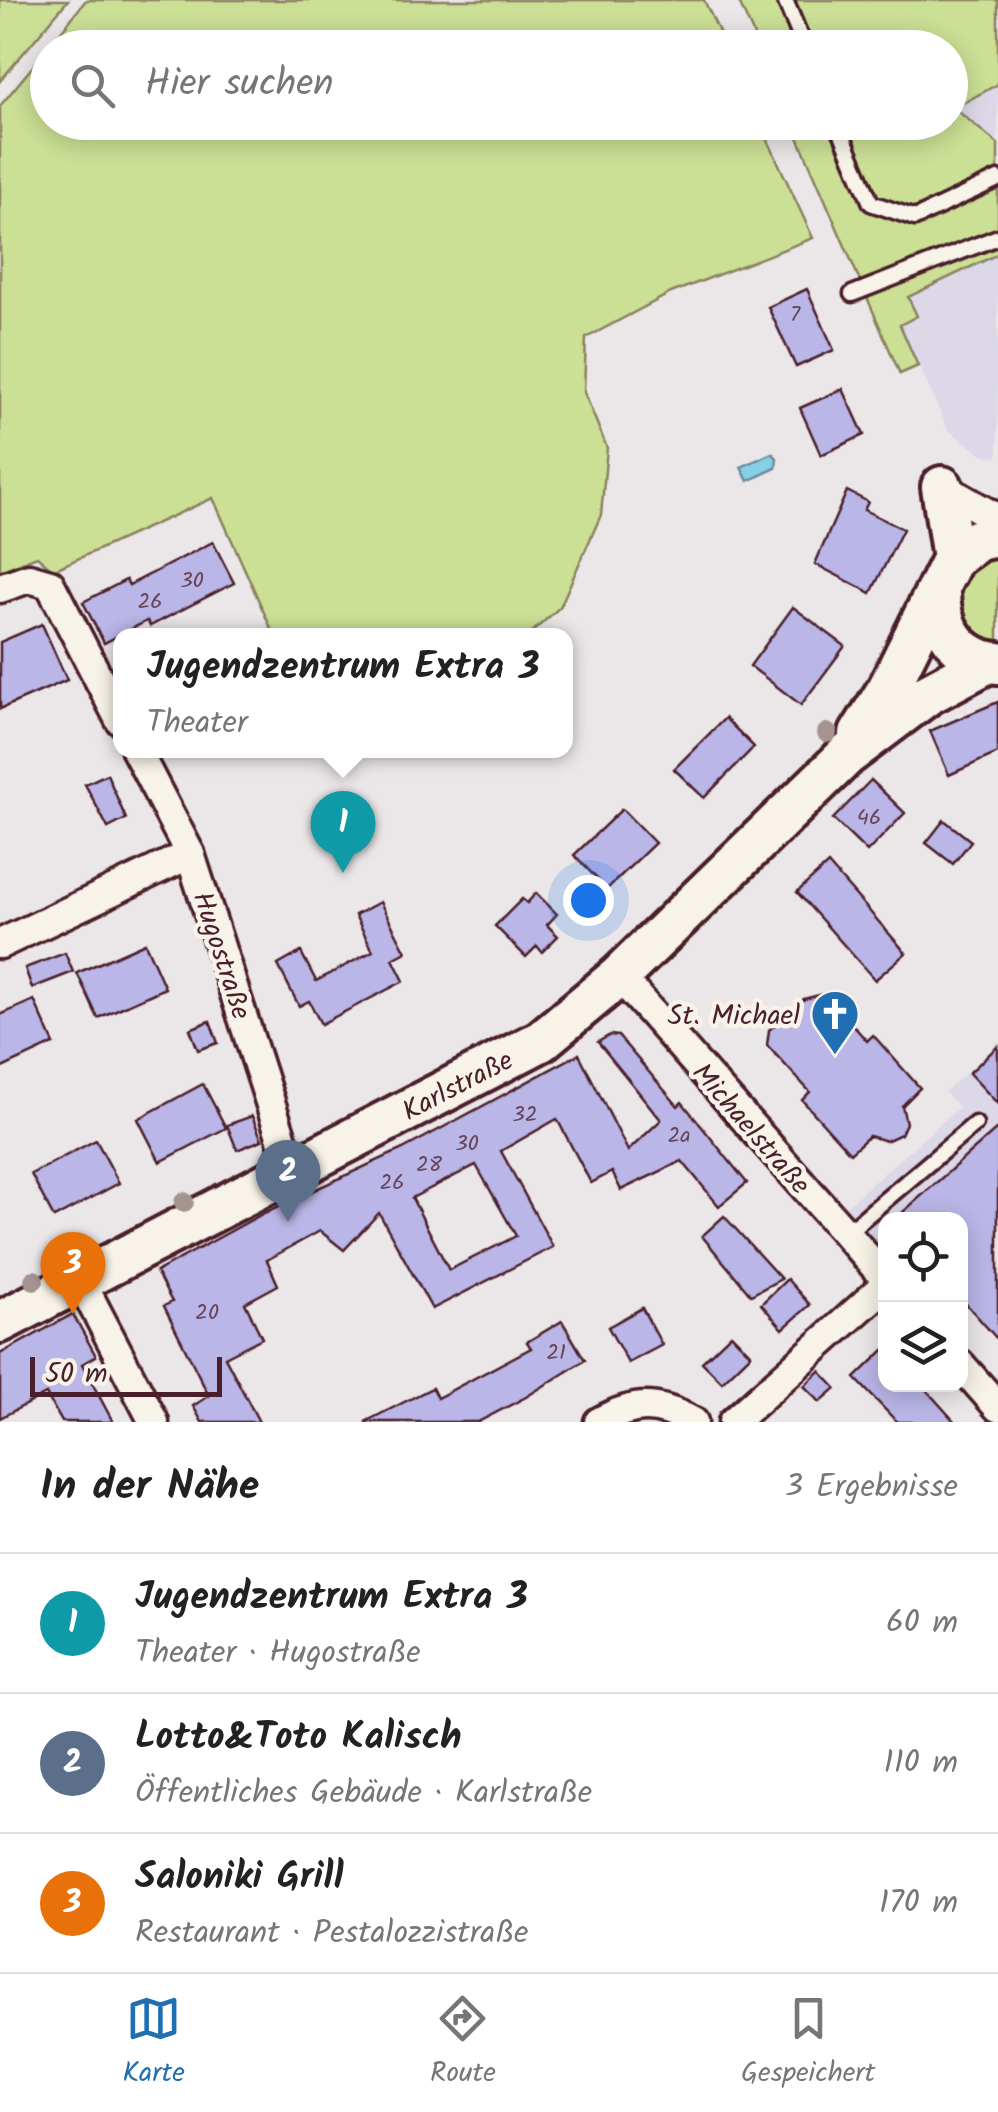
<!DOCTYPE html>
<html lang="de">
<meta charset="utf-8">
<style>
:root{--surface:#fff;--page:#f2f2f2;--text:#222;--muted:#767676;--line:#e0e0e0;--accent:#1f6fb2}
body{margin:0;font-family:Kalam,sans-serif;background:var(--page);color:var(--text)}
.controls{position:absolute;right:30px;bottom:30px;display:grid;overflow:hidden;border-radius:20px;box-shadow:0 5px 25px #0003}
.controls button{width:90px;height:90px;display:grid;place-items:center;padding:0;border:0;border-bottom:2px solid var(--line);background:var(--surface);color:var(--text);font:50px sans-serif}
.scale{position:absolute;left:30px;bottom:25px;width:192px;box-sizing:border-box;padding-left:10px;border:5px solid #4a1f2b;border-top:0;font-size:28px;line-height:35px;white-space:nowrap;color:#4a1f2b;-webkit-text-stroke:8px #f7f3e8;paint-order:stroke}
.you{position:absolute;left:588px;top:900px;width:35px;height:35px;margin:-25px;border:8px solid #fff;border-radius:50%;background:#1a73e8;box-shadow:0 0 0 15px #1a73e833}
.badge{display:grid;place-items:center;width:65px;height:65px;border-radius:50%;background:var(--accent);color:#fff;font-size:32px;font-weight:700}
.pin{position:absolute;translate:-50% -82px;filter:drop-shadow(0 2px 5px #0008)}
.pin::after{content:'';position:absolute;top:52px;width:35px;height:30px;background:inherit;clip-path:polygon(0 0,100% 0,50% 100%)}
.popup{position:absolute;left:113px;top:628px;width:460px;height:130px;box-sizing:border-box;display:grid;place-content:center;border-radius:20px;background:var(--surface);filter:drop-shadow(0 2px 8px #0005);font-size:32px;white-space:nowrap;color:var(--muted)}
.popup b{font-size:38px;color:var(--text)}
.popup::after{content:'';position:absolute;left:50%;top:100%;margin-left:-20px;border:20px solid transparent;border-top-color:var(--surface)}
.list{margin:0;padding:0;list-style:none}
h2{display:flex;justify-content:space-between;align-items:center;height:130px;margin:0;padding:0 40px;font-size:42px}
h2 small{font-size:32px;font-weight:400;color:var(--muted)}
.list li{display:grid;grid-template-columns:65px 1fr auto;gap:30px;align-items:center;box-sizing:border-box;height:140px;padding:0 40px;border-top:2px solid var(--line)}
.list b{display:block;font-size:38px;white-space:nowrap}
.list p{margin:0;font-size:32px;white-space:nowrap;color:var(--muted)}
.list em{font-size:32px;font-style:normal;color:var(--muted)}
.icon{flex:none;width:55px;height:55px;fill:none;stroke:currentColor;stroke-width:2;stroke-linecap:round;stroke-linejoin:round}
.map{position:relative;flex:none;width:998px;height:1422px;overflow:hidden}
.search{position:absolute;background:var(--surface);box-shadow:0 5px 25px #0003;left:30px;right:30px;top:30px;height:110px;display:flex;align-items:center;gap:25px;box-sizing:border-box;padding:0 35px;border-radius:55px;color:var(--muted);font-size:38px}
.sheet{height:550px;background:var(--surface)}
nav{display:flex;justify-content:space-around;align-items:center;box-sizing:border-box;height:140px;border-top:2px solid var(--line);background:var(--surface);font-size:28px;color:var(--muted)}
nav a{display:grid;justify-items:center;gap:5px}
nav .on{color:var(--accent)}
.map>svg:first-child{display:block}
.built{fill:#dcd8e8}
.green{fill:#cbe095;stroke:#8a8060;stroke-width:2.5}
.water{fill:#85d0e5;stroke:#6d899b;stroke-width:2.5}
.building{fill:#bab6e7;stroke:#4a1f2b;stroke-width:2.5;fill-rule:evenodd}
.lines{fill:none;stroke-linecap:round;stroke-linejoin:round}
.lane-casing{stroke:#4a1f2b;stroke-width:21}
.street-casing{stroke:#4a1f2b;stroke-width:35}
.secondary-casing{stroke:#4a1f2b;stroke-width:48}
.lane{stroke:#f7f3e8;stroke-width:14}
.street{stroke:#f7f3e8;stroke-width:28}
.secondary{stroke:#f7f3e8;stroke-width:40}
.tree{fill:#a4938f}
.labels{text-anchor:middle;stroke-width:9;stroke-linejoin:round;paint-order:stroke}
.number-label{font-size:22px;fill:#66455a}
.street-label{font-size:28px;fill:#4a1f2b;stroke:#f7f3e8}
.poi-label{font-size:28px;fill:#4a1f2b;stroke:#f7f3e8;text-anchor:end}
</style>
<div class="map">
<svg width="998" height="1422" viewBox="0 0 998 1422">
<rect width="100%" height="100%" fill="#ebe7e8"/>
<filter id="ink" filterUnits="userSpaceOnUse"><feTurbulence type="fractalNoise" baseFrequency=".01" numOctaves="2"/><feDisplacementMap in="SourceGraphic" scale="20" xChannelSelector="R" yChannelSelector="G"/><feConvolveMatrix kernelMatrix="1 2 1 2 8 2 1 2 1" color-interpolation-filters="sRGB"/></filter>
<g filter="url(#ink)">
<g class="built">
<path d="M998,84V144L954,108Z"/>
<path d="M998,254V458L982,454L948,430L900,324L917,316L908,297Z"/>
<path d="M998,1043V1234L960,1220H886L885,1254L844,1208L959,1107L945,1092Z"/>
</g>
<g class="green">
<path d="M0,0H68L0,81Z"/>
<path d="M86,0H704L726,47L48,48Z"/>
<path d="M738,0H998V84L954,108L998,144V254L908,297L917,316L900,325L918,366L900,374L792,123L950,122V48L759,47Z"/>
<path d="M48,48V122L760,123L813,238L671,293L586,338L584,392L607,448L601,515L560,607L529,635H274L213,498L53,570L37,556L0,571V106Z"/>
<path d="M998,549V646C959,632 956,617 958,579Z"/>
</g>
<path class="water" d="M772,453L777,458L776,468L748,481L741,467Z"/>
<g class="building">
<path d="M807,289L834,350L796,367L768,307Z"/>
<path d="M843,389L864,435L821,455L800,408Z"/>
<path d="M847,491L868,502L864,510L903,529L871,593L815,564Z"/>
<path d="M213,542L234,583L150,626L147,621L104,643L83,602L126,580L129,585Z"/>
<path d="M793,607L845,646L801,705L750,666Z"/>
<path d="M42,624L67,680L0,709V642Z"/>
<path d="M998,702V753L949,775L930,731Z"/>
<path d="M725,718L754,747L704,798L674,769Z"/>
<path d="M107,774L126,819L108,828L85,784Z"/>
<path d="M871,780L905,813L867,852L833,819Z"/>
<path d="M622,809L655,843L607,889L574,855Z"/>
<path d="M944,820L971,841L953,864L926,843Z"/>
<path d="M828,864L906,953L875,980L797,892Z"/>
<path d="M536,893L557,914L547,925L558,936L542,952L537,946L526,957L495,926L522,899L527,903Z"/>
<path d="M380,902L406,952L393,959L404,981L321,1024L309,1001L299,1006L278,965L301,952L316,981L373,951L355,915Z"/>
<path d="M145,943L165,988L98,1018L77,973Z"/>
<path d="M65,953L73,972L32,988L25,968Z"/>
<path d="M827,993L841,997L843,1014L867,1041L873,1035L920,1088L902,1106L906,1123L901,1134L886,1141L869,1136L850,1153L802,1100L810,1092L767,1045L769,1030L804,999Z"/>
<path d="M34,1000L54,1044L0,1069V1015Z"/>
<path d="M210,1021L218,1043L198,1050L190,1029Z"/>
<path d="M610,1035L618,1036L678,1106L682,1102L747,1183L719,1206L682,1161L621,1190L612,1172L591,1183L557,1119L501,1151L553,1247L432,1309L379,1213L344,1250L320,1231L267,1260L278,1285L245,1303L262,1338L225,1357L259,1422H202L193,1406L209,1396L164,1306L172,1302L156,1272L264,1213L403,1149L579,1054L628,1151L661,1120L598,1042ZM476,1165L516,1236L449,1270L412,1198Z"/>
<path d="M998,1046V1104L969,1073Z"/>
<path d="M203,1084L226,1128L160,1162L138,1119Z"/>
<path d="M252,1116L262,1140L237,1150L227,1125Z"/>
<path d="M998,1128V1340L960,1297V1220H894Z"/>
<path d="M96,1140L119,1183L54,1218L31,1174Z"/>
<path d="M724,1216L781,1279L751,1295L702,1236Z"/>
<path d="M787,1279L810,1305L783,1329L761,1304Z"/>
<path d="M642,1308L662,1345L628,1363L608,1327Z"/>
<path d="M73,1314L96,1356L82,1364L113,1422H62L46,1394L0,1418V1354Z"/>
<path d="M562,1321L585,1360L526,1397L478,1422H365L432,1388L437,1398L531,1348L527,1342Z"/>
<path d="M731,1334L751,1354L722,1382L702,1362Z"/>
<path d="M886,1348V1384H921L955,1422H897L855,1378Z"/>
<path d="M820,1371L836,1388L820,1402L804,1386Z"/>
</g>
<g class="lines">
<g class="lane-casing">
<g id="lane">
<path d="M785,0L805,48"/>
<path d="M837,122L871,203L915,218L998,179"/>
<path d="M852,294L998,237"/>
<path d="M845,1234L975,1124"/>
</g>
</g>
<g class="street-casing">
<g id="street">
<path d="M942,487L998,519"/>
<path d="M0,588L29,578L50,584L120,720"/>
<path d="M136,750L190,854L291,1167"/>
<path d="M0,944L190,854"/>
<path d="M619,976L886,1279"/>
<path d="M81,1282L154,1422"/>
<path d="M960,1364L998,1407"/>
<path d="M599,1422C635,1402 657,1402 693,1422"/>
<path d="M733,1422L886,1285"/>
</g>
</g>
<g class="secondary-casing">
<g id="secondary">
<path d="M942,487L953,558"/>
<path d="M939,589C938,626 958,660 998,663"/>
<path d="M860,734L888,689L953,558L978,540L998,536"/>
<path id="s1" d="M0,1322L541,1041L619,976L847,755L928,694L988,662"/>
</g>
</g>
<use href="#lane" class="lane"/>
<use href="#street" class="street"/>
<use href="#secondary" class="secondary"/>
</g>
<g class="tree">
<circle cx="827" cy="733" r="10"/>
<circle cx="184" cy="1202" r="10"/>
<circle cx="34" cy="1280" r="10"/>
</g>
</g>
<defs>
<g id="church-pin" transform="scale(2.5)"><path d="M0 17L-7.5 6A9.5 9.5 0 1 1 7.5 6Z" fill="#1f6fb2" stroke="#f7f3e8"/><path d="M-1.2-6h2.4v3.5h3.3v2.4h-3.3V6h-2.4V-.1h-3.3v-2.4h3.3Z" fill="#fff"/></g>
</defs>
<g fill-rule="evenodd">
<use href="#church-pin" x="835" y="1014"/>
</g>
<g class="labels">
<g class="number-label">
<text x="795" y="321">7</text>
<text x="192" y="587">30</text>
<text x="150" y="608">26</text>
<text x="869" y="824">46</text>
<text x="525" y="1121">32</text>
<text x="679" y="1142">2a</text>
<text x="467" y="1150">30</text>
<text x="429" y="1171">28</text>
<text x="392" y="1189">26</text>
<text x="207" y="1319">20</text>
<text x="556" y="1359">21</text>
</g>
<g class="street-label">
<text transform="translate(223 955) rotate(72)" y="10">Hugostraße</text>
<text dy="10" stroke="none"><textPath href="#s1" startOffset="515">Karlstraße</textPath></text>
<text transform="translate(752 1128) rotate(49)" y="10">Michaelstraße</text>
</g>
<g class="poi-label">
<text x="800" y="1024">St. Michael</text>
</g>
</g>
</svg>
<div class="controls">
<button><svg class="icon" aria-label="locate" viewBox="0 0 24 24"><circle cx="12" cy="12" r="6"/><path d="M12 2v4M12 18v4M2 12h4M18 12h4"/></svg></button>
<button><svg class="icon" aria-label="layers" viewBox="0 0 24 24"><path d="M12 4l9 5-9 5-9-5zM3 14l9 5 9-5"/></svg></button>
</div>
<div class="scale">50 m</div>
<div class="you"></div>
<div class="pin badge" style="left:343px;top:873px;background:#0f9aa8">1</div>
<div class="popup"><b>Jugendzentrum Extra 3</b>Theater</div>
<div class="pin badge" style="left:288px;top:1222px;background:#5c6f8a">2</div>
<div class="pin badge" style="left:73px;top:1314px;background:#e8710a">3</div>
<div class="search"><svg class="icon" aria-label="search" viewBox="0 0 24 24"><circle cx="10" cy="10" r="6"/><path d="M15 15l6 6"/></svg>Hier suchen</div>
</div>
<section class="sheet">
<h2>In der Nähe<small>3 Ergebnisse</small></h2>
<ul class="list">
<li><span class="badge" style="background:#0f9aa8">1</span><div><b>Jugendzentrum Extra 3</b><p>Theater · Hugostraße</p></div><em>60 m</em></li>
<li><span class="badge" style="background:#5c6f8a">2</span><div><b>Lotto&amp;Toto Kalisch</b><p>Öffentliches Gebäude · Karlstraße</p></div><em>110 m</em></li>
<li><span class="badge" style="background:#e8710a">3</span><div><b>Saloniki Grill</b><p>Restaurant · Pestalozzistraße</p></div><em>170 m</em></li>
</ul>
</section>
<nav>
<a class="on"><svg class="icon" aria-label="map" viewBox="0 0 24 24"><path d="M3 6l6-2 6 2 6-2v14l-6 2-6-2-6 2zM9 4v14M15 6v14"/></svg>Karte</a>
<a><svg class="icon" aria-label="directions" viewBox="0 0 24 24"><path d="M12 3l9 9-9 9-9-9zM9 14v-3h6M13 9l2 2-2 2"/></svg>Route</a>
<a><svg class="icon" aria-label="saved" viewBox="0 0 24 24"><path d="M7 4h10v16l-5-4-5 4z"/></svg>Gespeichert</a>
</nav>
